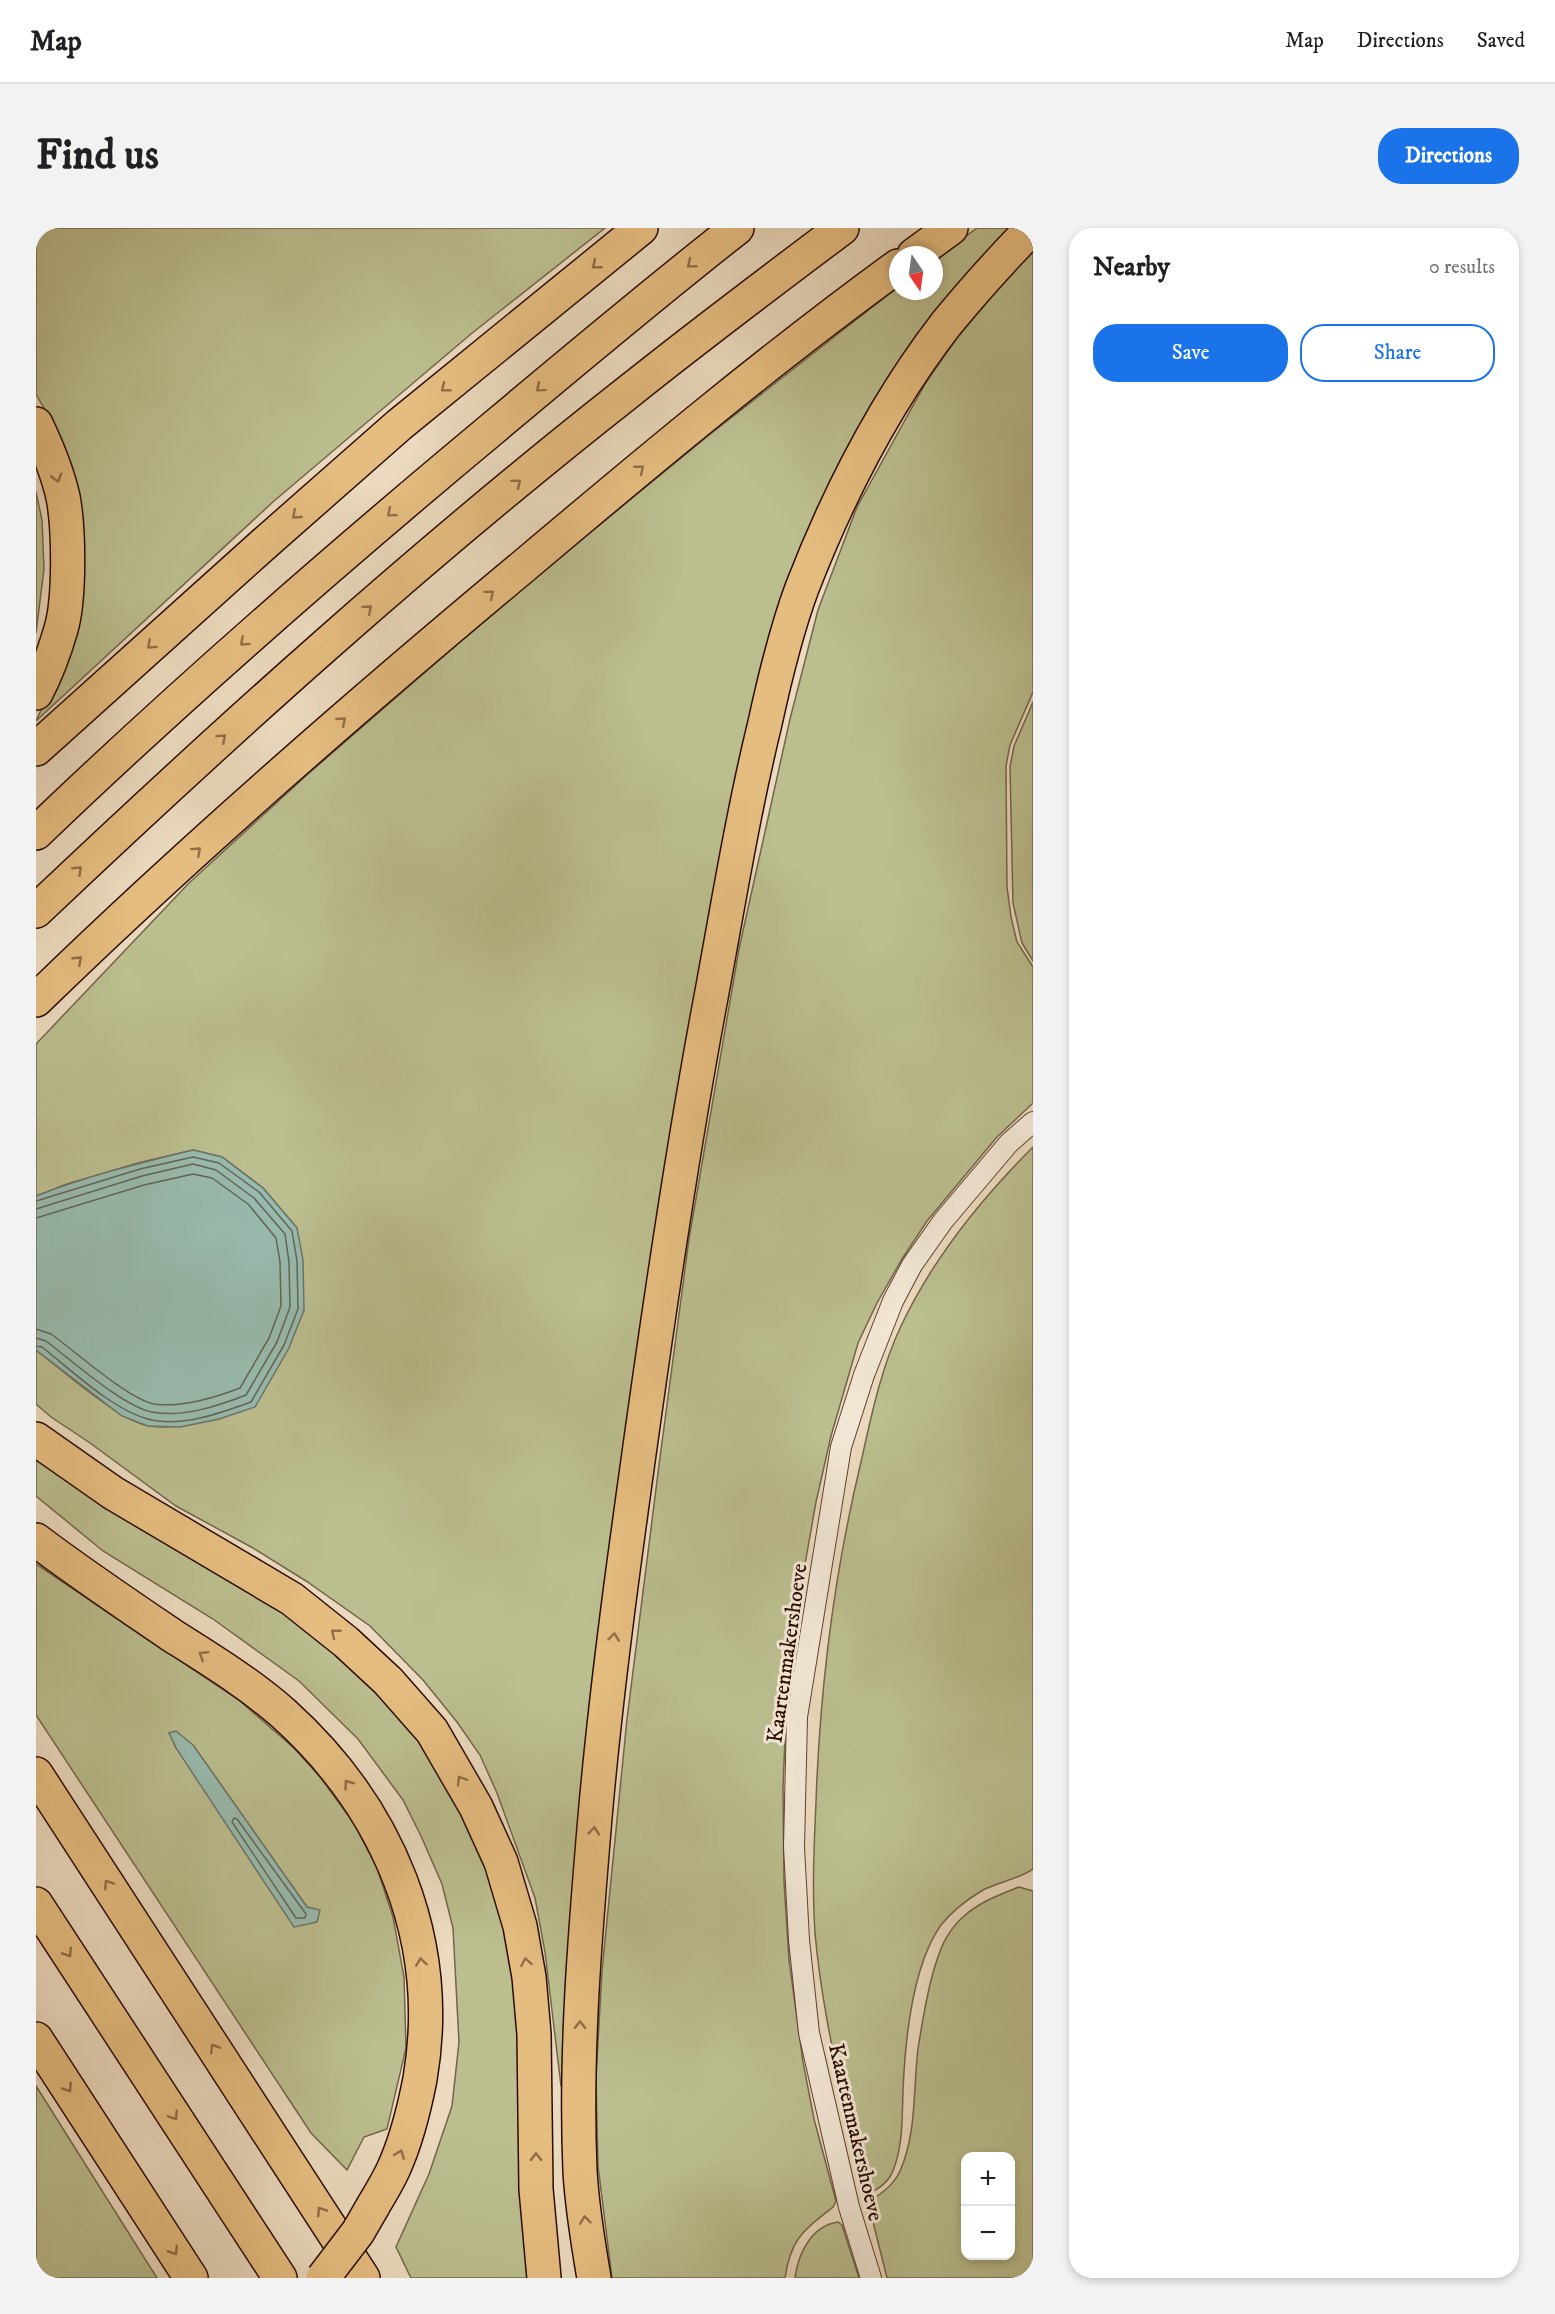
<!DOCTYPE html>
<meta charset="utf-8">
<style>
:root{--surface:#fff;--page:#f2f2f2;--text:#202124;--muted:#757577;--line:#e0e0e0;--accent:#1a73e8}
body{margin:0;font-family:"IM FELL DW Pica",serif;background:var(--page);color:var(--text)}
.controls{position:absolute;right:18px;bottom:18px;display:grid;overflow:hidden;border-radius:12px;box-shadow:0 3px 9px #0003}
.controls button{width:54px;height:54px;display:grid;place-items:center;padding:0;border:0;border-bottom:2px solid var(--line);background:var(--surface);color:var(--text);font:30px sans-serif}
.compass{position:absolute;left:853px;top:18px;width:54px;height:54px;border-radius:50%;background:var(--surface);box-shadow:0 3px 9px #0003;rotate:167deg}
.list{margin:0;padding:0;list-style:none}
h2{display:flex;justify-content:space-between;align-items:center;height:78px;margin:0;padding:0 24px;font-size:26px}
h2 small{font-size:20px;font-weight:400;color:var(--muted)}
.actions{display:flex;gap:12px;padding:18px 24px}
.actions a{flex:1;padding:14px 0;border:2px solid var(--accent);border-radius:24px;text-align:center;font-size:21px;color:var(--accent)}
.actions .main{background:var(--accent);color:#fff}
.map{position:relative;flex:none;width:997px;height:2050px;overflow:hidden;border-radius:24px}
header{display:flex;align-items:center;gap:36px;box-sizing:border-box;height:84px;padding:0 30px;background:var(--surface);border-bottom:2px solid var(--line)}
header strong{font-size:28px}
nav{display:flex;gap:33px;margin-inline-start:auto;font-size:21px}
.intro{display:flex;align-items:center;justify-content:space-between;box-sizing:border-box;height:144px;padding:0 36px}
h1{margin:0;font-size:42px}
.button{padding:15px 27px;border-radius:24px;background:var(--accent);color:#fff;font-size:21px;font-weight:700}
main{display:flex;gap:36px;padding:0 36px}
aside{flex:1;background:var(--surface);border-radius:24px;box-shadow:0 3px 9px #0003}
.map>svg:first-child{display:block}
.green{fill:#bbbe8f;stroke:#736548;stroke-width:1.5;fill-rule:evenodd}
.water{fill:#98bbaf;stroke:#6c7569;stroke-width:1.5}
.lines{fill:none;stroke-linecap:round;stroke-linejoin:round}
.shore{stroke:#626458;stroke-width:1.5}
.street-casing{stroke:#5b4030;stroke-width:22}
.highway-casing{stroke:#2b0c00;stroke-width:36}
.street{stroke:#f2e7d5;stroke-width:20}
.highway{stroke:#e6bd80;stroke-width:33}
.highway-bridge-casing{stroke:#2b0c00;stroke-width:36;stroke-linecap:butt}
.highway-bridge{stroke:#e6bd80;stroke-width:33}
.oneway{stroke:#926d46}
.labels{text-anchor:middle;stroke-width:6;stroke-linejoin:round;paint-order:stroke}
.street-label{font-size:22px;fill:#2b0c00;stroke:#f2e7d5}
</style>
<header>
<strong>Map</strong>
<nav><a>Map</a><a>Directions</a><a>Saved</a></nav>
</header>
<div class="intro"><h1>Find us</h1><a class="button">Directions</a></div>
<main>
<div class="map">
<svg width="997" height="2050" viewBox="0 0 997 2050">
<rect width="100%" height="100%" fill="#ebdabf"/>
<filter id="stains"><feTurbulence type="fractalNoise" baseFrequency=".00333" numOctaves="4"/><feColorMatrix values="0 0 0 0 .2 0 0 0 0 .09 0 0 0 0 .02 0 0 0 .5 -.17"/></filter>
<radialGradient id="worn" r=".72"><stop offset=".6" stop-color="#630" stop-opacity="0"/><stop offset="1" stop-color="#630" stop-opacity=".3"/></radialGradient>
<g class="green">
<path d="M0,0H569L435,106L238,273L0,493L20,451L18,198L0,166Z"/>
<path d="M941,0H981L846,176L710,548L532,1859L525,1858L509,1724L499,1670L461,1565L444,1527L421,1494L387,1452L334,1398L270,1353L217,1320L140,1278L54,1215L15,1189L0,1176V1122C27,1142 84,1194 114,1198C138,1201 160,1196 183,1191L261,1000L227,960L186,929L157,922L102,935L31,956L0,968V816L153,655L272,546L479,366L672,208L862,59V63H898V32Z"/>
<path d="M997,23V464L974,517L970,538L971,659L975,689L981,714L997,739V875L961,909L891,993L866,1031L841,1075L822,1115L795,1208L780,1274L758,1398L757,1438L750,1486L747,1559L748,1654L753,1732L767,1834L778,1891L800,1973L797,1979C767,2003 755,2010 749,2050H576L562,1938L560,1850L566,1743L591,1491L623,1237L653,1011L703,721L754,491L782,382L821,279L889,156L920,111L973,48Z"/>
<path d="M0,264L6,292L8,341L0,405Z"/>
<path d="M997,474V733L986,715L977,675L974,539L978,518Z"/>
<path d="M997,919V1641C982,1651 963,1654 947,1662C932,1671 916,1683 905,1697C876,1738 869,1814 867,1863C866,1889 867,1916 858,1940C854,1953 842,1962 829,1967L823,1947C807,1867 786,1786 779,1705C776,1661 778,1618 780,1574C784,1459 798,1346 825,1234C835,1189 845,1140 865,1098C897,1030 944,972 997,919Z"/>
<path d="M0,1228L243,1376L370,1488L423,1568L455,1642L477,1714L495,2050H375L360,2019L393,1946L416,1878L423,1814L417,1700L406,1656L385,1608L367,1572L322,1511L263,1453L177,1391L67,1323L0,1268Z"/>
<path d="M0,1336L204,1473L259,1521L284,1549L317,1594L341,1640L357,1689L368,1749L370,1820L351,1901L328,1909L311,1942L275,1905L0,1487ZM134,1505L157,1517L271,1679L140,1520Z"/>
<path d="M983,1659L997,1663V2050H851L832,1974C844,1967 858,1957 864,1943C881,1905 877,1861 882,1821C886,1795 890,1770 897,1745C903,1723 910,1704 927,1689C943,1674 963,1667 983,1659ZM930,1928H975V2028H930Z"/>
<path d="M0,1858L121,2050H0Z"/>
<path d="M802,1994L806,1997L823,2050H759C762,2026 775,1998 802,1994Z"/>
</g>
<g class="water">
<path d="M157,922L186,929L227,960L261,1000L267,1032L268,1082L253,1120L219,1179L183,1191L144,1199L112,1198L86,1188L0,1122V968C51,948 104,935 157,922Z"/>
<path d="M140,1503L157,1517L271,1679L284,1682L281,1694L258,1699L140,1520L133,1505Z"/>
</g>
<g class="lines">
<g class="shore">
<path d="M0,973L104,941L157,929L183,935L223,964L256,1003L261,1033L262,1081L248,1117L215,1174C185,1185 144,1200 112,1191C77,1182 35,1142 6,1119L0,1118"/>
<path d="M0,981L106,948L157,936L180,942L218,970L249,1006L253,1034L254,1079L241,1114L210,1167C182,1178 146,1190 116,1184C88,1179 35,1132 10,1113L0,1110"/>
<path d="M0,990L108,957L157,946L176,950L212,976L240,1010L244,1034L245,1078L233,1110L204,1160C178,1170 146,1180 118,1176C92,1171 39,1123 15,1106L0,1101"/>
<path d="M198,1590L201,1591L270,1686L269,1690H260L196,1594Z"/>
</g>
<g class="street-casing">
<path id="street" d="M835,2050L813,1979L773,1805L763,1712L758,1619L761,1489L805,1219L828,1147L857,1073L876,1037L907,993L973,915L997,894"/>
</g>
<g class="highway-casing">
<g id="highway">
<path d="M878,27L915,0"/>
<path d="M0,196C11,219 21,243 27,269C33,300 34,371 25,401C19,422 10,446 0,465"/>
<path d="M0,521L229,315L363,197L605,0"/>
<path d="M0,605C147,464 300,331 456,201C537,133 618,65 701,0"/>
<path d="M0,683C190,503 385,327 591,165C661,109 734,54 806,0"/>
<path d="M0,772C156,620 321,477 489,337C611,234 733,132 862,38"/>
<path d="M0,1211L77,1265L256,1371L310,1414L352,1453L396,1503L440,1579L465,1634L484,1698L493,1749L498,1806L500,1961L508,2050"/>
<path d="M0,1312C45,1346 91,1377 137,1408C175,1432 214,1456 248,1486C352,1580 408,1711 384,1851C378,1882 370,1914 357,1942C351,1955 344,1966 337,1978"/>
<path d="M0,1546L327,2050"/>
<path d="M0,1676L244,2050"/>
<path d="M0,1811L155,2050"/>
<path d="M558,2050C552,2015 546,1979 544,1943C539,1825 549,1707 559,1589C571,1453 590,1318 609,1183C628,1048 648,914 673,780C691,684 706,589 729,495C739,449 750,403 766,360C802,267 849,175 910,96C937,63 966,31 996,0"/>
</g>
</g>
<use href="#street" class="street"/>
<use href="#highway" class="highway"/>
<g class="highway-bridge-casing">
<path id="highway-bridge" d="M287,2050L322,2004L337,1978"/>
</g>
<use href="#highway-bridge" class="highway-bridge"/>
</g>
<defs><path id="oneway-chevron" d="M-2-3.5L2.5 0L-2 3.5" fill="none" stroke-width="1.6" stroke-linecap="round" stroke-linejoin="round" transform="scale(1.5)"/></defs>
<g class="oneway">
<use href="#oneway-chevron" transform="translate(655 36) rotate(141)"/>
<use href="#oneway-chevron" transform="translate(560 37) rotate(141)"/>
<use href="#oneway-chevron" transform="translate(409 160) rotate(141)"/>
<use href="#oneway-chevron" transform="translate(504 160) rotate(140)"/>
<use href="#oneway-chevron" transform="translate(604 241) rotate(-39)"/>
<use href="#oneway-chevron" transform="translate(21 250) rotate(74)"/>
<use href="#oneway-chevron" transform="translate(481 255) rotate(-40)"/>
<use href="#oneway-chevron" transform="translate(355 285) rotate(140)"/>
<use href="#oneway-chevron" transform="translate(260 287) rotate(139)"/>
<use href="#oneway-chevron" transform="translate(454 366) rotate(-40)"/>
<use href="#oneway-chevron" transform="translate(332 381) rotate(-41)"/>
<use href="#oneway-chevron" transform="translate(208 414) rotate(138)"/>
<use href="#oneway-chevron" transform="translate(115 417) rotate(138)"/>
<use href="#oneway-chevron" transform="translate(306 493) rotate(-41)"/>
<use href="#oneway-chevron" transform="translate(186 510) rotate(-42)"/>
<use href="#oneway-chevron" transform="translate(161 623) rotate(-42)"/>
<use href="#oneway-chevron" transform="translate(42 642) rotate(-44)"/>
<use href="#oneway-chevron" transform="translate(42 732) rotate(-43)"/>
<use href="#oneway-chevron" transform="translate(299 1405) rotate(-141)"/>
<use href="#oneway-chevron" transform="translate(578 1409) rotate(-83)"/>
<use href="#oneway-chevron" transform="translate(167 1427) rotate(-147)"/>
<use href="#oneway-chevron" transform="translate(425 1552) rotate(-121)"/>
<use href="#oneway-chevron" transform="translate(312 1556) rotate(-127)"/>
<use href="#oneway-chevron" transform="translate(558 1603) rotate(-85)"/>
<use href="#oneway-chevron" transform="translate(72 1656) rotate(-123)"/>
<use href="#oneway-chevron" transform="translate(32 1725) rotate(57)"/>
<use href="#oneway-chevron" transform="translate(385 1734) rotate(-98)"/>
<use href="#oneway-chevron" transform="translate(490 1734) rotate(-100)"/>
<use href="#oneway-chevron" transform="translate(544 1797) rotate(-89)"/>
<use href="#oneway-chevron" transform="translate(178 1820) rotate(-123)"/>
<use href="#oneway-chevron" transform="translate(32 1860) rotate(57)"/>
<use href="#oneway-chevron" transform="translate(138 1888) rotate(57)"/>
<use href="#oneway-chevron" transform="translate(364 1926) rotate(-69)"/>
<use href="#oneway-chevron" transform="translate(500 1929) rotate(-91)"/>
<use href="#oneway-chevron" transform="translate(285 1983) rotate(-123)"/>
<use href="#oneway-chevron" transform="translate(549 1992) rotate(-97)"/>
<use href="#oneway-chevron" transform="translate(138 2023) rotate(57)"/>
</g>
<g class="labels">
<g class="street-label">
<text transform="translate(750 1425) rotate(-82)" y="8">Kaartenmakershoeve</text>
<text transform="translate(821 1904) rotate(77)" y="8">Kaartenmakershoeve</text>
</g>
</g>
<rect width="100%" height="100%" filter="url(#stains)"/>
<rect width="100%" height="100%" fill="url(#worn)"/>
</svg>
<div class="controls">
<button>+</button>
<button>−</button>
</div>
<svg class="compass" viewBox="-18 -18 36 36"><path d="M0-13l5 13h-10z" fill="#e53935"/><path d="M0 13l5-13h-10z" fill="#757577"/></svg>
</div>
<aside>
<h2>Nearby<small>0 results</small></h2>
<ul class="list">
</ul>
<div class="actions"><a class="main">Save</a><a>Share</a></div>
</aside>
</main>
